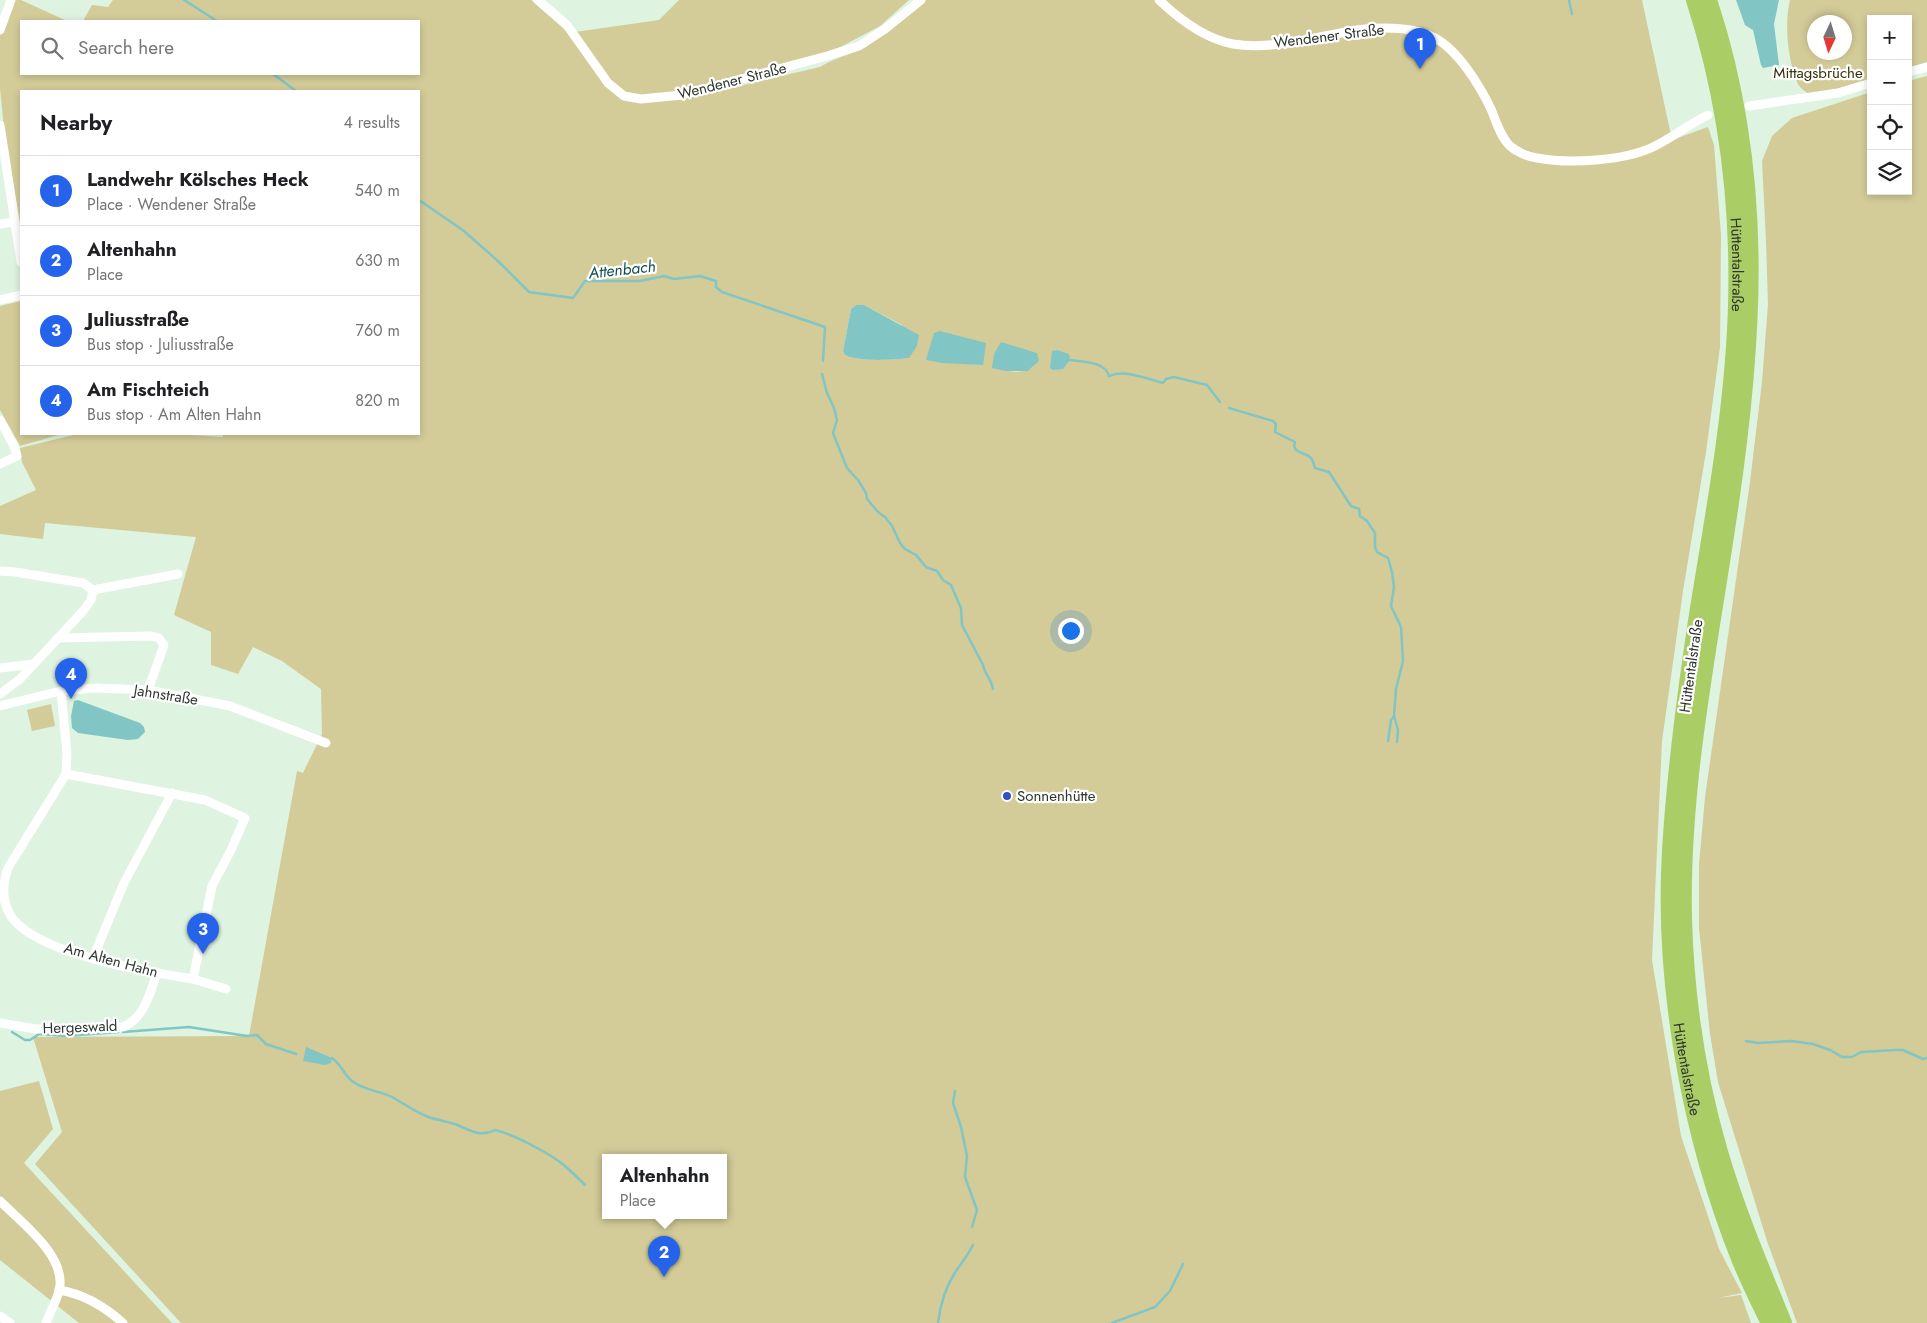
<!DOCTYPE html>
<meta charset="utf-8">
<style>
:root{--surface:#fff;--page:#f6f6f6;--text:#202124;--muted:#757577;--line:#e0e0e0;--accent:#2563eb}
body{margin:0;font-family:Jost,sans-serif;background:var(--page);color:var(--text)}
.controls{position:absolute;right:15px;top:15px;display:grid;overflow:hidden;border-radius:0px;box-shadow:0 2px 8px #0003}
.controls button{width:45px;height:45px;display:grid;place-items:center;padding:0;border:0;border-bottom:1px solid var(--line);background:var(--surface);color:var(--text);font:25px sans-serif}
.compass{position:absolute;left:1807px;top:15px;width:45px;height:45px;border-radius:50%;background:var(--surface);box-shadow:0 2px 8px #0003;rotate:184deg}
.you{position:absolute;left:1070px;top:630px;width:18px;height:18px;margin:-12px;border:4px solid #fff;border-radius:50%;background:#1a73e8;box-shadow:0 0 0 8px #1a73e833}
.badge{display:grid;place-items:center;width:32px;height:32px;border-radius:50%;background:var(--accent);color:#fff;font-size:16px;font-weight:700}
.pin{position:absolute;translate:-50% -41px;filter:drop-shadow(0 1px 2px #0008)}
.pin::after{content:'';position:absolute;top:26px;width:18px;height:15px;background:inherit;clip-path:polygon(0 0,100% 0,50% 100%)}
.popup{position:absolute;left:602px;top:1154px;width:125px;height:65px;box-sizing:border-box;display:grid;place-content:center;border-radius:0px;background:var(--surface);filter:drop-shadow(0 1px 4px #0005);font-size:16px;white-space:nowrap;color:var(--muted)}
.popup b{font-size:19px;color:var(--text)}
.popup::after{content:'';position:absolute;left:50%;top:100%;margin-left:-10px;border:10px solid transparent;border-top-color:var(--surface)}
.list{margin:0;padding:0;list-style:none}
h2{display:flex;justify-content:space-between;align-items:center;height:65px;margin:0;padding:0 20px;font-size:21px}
h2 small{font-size:16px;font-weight:400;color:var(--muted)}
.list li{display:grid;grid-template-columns:32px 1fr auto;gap:15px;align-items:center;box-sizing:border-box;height:70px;padding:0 20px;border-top:1px solid var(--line)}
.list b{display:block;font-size:19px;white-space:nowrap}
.list p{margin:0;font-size:16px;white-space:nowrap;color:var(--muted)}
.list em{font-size:16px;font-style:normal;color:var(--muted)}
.icon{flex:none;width:28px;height:28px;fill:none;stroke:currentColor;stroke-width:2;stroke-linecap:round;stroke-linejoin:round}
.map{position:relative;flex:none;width:1927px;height:1323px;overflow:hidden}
.search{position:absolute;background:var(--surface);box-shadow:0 2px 8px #0003;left:20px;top:20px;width:400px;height:55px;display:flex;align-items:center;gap:12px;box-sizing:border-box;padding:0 18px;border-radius:0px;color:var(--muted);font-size:19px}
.panel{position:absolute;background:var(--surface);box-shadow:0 2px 8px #0003;left:20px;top:90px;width:400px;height:345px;border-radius:0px}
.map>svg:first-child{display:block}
.green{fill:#d3cb98;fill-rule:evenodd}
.water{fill:#81c5c5}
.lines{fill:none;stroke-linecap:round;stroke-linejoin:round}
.stream{stroke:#81c5c5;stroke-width:2.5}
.street{stroke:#fff;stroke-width:9}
.highway{stroke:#aacd65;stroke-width:18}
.poi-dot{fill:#2f53c3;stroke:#fff;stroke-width:2}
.labels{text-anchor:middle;stroke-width:4.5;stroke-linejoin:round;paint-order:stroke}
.street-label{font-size:15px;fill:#2d352e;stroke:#fff}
.park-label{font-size:15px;fill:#352f05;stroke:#fff}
.poi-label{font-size:15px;fill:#2d352e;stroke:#fff;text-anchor:start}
.water-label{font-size:16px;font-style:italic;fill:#134f50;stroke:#fff}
</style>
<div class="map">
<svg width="1927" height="1323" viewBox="0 0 1927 1323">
<rect width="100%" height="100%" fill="#def3e0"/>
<g class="green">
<path d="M13,0H21L67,21H21V74H419V21H83L92,5L108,7L113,0H531L564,29L607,88L575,32L659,20L679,0H909L880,26L827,54L680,94L688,98L820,67C834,58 850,55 863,48C886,34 906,17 926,0H1642L1672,140L1708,127L1714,145L1721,235L1720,347L1706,452L1683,591L1662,741L1652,960L1681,1136L1719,1249L1742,1293L1718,1298L1741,1295L1751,1323H181L35,1164L62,1132L33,1037L249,1036L297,771L303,773L322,734L321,689L282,661L253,647L238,674L211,665V632L174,615L196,537L45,523L43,539L0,534V506L36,490L22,462L20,448L77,434H175L223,437V434H419V91H21V229L4,129L0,88V35ZM856,305H864L902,325L909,358C894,360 858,362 845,355L843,351L851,309ZM940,331L962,338L983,365L970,364ZM1024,350L1037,353C1036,356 1036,362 1034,365C1028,376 1002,371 992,367ZM605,1158H723V1216H605Z"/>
<path d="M1790,0H1927V62L1908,68V19H1871V79L1837,89L1809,94C1806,92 1800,88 1798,84C1788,61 1784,25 1790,0ZM1814,22H1844V52H1814Z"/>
<path d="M1927,76V1323H1797L1767,1241L1718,1082L1710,1034L1699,928V865L1705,797L1750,482L1762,382L1768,304L1766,241L1762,161L1772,136L1792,118L1871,92V191H1908V81Z"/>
<path d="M21,301V434H62L20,446L0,410V306Z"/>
<path d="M51,704L55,726L32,731L27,710Z"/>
<path d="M39,1081L53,1129L24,1163L172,1323H79L0,1260V1091Z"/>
</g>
<g class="water">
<path d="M1736,0H1779L1774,24L1779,65L1763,68L1761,65L1753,30L1745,25Z"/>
<path d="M856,305H864L919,335L917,346L909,358C894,360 858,362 845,355L843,351L851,309Z"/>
<path d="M940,331L986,343L983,365L942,363L926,360L934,333Z"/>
<path d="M1001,342L1037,353L1039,361L1028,371H1005L992,368L994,354Z"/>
<path d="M1057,350L1069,354L1070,360L1063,369L1053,370L1050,368L1052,351Z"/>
<path d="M78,700L140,723L144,727L145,732L138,739L128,740L78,733L72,728L71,716L74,701Z"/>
<path d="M306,1047L332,1058L331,1063L325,1065L303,1061Z"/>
</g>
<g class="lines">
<g class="stream">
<path d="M184,0L217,21"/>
<path d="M1569,0L1572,14"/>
<path d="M273,74L296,91"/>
<path d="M419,200L464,231L499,262L529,292L573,298L585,281H640L664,276L674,279L700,276L716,281V287L722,292L825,327L823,361"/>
<path d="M1070,360C1083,362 1105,361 1109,376C1125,369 1147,379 1163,383L1166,379L1174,377L1207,385L1220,402"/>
<path d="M822,374L827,393L834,408L837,420L833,433L847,468L858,480L866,493L867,499L878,512L885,517L892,526L900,543L905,549L916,555L926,567L937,571L943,580L951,585L961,608L962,625L983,665C984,673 991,678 993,689"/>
<path d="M1229,408L1273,421L1276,424L1275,432L1295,442L1294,446L1296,450C1307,457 1311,452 1315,468L1329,472L1351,506L1359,509L1360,516L1367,521L1375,533V547L1377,552L1388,558L1392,572L1394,587L1391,606L1401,627L1403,661L1396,689L1394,716L1391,720L1388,741"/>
<path d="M1394,716L1398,730L1397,742"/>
<path d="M12,1032L25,1040H30L39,1034L66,1036L118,1032"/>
<path d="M123,1032L189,1027L247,1036L257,1035L266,1044L296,1054"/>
<path d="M1746,1041L1758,1043L1791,1041L1813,1044L1830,1050L1842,1057H1852L1861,1052L1895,1050H1903L1923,1059L1927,1058"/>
<path d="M332,1058C341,1064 344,1075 352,1081C363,1090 380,1091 392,1097C403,1103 414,1111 426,1116C435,1120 446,1121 455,1124C470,1130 480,1138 495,1130C513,1134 551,1154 565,1166C572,1172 579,1179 585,1185"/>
<path d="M955,1091L953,1103L961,1127L967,1156L965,1177L977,1210L972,1227"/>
<path d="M938,1323C940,1306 946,1286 956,1271C962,1262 968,1255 973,1245"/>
<path d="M1112,1323L1155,1307L1170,1291L1183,1264"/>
</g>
<g class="street">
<path d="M538,0L567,25L608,83L624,96L641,99L682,95L827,56L859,46L885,29L921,0"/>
<path d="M1159,0C1179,19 1206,39 1233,44C1277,51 1322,34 1365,29C1388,27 1414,27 1435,38C1458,50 1480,86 1491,109C1496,121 1500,136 1510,146C1517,152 1528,157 1537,158C1568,164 1624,161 1653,147C1672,138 1689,124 1708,115"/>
<path d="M0,30L11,0"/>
<path d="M1908,72L1927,67"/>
<path d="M1749,106L1838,93L1871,83"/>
<path d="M0,125L21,262"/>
<path d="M0,224L14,222"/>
<path d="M0,300L21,295"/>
<path d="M0,420L14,446L17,456L0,464"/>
<path d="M0,571L15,572L83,583L93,590L91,600L84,610L20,679L0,694"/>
<path d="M93,590L178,574"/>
<path d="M58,638L151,636L159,638L164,645L148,690"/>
<path d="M0,668L34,664"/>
<path d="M61,691L67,753L66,774L8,868C2,885 1,903 13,919C42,955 148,972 193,979"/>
<path d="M0,706L61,691L96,688L148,690L230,706L326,743"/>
<path d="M66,774L205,800L245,818L231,850L212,886L193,979L226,989"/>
<path d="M93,958L124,883L172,793"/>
<path d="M0,1023L36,1029L123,1027C144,1019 151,991 157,972"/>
<path d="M0,1201C22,1223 68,1257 59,1291C56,1302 50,1312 46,1323"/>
<path d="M59,1290C84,1294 104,1306 123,1323"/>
<path d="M0,1316L10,1323"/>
</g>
<g class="highway">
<path id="s1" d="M1695,0C1727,99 1740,204 1737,307C1734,406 1716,504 1700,602C1687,685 1676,768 1671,851C1663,985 1691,1137 1741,1261C1750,1282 1760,1303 1770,1323"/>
<path d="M1708,0C1767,177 1754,348 1726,529C1707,657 1680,788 1683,918C1685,996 1697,1077 1719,1152C1736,1210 1760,1267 1783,1323"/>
</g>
</g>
<circle class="poi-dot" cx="1007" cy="796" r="5"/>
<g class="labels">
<g class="street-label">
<text transform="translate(1329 36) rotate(-7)" y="5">Wendener Straße</text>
<text transform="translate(732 81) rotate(-14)" y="5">Wendener Straße</text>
<text dy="5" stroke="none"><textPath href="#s1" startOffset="269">Hüttentalstraße</textPath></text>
<text transform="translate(1691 666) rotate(-82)" y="5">Hüttentalstraße</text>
<text transform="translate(166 695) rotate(9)" y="5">Jahnstraße</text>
<text transform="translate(111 960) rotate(15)" y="5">Am Alten Hahn</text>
<text transform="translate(80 1027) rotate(-2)" y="5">Hergeswald</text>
<text dy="5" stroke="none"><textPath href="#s1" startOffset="1079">Hüttentalstraße</textPath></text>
</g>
<g class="park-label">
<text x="1818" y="78">Mittagsbrüche</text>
</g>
<g class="poi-label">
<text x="1017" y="801">Sonnenhütte</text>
</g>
<g class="water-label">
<text transform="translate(622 269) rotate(-6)" y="6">Attenbach</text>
</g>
</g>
</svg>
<div class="controls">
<button>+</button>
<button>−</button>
<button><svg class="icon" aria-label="locate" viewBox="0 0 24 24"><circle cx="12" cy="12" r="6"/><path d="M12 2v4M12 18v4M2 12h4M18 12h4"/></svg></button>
<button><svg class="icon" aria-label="layers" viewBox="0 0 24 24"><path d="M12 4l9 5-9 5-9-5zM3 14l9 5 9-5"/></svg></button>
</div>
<svg class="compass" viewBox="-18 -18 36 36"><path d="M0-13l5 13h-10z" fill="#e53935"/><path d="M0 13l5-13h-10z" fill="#757577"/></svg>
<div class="you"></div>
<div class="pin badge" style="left:1420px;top:69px">1</div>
<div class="pin badge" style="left:664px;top:1277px">2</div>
<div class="popup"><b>Altenhahn</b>Place</div>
<div class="pin badge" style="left:203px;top:954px">3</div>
<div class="pin badge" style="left:71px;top:699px">4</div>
<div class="search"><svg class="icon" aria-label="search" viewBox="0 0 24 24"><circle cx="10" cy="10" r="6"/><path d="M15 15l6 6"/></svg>Search here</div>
<section class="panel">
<h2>Nearby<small>4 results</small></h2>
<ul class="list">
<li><span class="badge">1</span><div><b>Landwehr Kölsches Heck</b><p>Place · Wendener Straße</p></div><em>540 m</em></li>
<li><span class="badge">2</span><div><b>Altenhahn</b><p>Place</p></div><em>630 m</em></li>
<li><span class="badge">3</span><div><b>Juliusstraße</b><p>Bus stop · Juliusstraße</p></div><em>760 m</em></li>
<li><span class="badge">4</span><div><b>Am Fischteich</b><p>Bus stop · Am Alten Hahn</p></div><em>820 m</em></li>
</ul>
</section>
</div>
